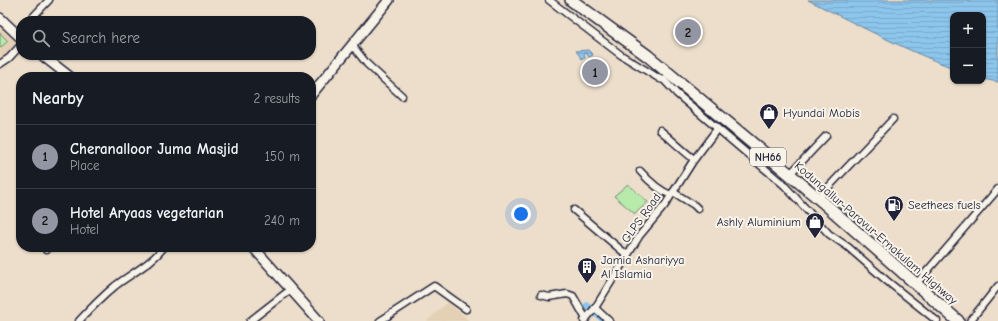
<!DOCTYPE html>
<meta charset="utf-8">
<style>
:root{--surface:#171b24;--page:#20242c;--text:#f1f3f6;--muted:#9ea1a6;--line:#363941;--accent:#9495a2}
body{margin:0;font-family:"Comic Neue",sans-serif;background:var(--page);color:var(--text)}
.controls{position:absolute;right:12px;top:12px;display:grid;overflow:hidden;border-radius:8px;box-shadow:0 1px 3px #0004}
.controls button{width:36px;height:36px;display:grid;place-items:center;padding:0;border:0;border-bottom:1px solid var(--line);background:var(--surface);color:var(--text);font:20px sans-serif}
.you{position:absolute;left:521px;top:214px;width:14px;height:14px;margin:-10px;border:3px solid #fff;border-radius:50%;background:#1a73e8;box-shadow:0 0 0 6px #1a73e833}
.badge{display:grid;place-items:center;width:26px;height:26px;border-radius:50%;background:var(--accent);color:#111;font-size:13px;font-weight:700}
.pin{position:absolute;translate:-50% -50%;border:2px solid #fff;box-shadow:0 1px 4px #0006}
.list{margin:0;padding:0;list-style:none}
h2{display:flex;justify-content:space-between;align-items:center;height:52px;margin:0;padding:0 16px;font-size:17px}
h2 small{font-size:13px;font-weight:400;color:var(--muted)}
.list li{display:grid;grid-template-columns:26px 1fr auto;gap:12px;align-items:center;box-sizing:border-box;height:64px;padding:0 16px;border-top:1px solid var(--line)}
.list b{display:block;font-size:15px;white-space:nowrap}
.list p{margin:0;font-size:13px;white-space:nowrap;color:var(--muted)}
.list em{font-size:13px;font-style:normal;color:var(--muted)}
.icon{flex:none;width:22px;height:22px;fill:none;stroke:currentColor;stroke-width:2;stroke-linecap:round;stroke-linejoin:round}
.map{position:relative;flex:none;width:998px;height:321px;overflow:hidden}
.search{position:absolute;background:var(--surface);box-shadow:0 1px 3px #0004;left:16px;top:16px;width:300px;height:44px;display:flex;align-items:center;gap:10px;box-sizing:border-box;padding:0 14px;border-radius:16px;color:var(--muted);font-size:15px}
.panel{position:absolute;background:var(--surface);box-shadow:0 1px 3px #0004;left:16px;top:72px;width:300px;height:180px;border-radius:16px}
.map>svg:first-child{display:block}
.built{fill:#e4d0b5}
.green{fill:#b7eaab;stroke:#6c8673}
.water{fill:url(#water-rules);stroke:#6284a5}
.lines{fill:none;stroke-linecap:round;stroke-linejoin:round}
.canal{stroke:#8dc6ec;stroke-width:7}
.street-casing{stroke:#22223b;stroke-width:9}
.secondary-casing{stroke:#22223b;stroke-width:12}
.highway-casing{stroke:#22223b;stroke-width:14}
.street{stroke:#f7f3e8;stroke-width:6}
.secondary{stroke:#f7f3e8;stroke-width:9}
.highway{stroke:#f7f3e8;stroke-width:11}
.labels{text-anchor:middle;stroke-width:4;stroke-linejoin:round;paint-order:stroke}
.shield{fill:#f7f3e8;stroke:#62616f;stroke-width:1}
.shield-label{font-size:11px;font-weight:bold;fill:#22223b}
.poi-label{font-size:12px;fill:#22223b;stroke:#f7f3e8;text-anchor:start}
.street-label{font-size:12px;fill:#22223b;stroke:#f7f3e8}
</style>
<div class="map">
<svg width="998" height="321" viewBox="0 0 998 321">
<defs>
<pattern id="water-rules" width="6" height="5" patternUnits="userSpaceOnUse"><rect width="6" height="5" fill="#8dc6ec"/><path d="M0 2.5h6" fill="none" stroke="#79aacb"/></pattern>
</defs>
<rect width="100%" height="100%" fill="#ecdeca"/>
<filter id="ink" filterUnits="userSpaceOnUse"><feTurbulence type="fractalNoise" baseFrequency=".025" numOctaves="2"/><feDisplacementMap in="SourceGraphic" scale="8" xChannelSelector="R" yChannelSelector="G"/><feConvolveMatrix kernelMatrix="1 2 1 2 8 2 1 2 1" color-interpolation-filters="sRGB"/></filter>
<g filter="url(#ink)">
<g class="built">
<path d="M0,23L20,41L7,57L0,62Z"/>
<path d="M448,302L469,321H427Z"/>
</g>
<g class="green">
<path d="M0,33L8,41L0,48Z"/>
<path d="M628,184L648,202L635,214L614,196Z"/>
</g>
<g class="water">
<path d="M808,0H998V82L983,79V15H953V68C903,49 856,24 808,0Z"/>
<path d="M588,50L593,55L589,57L586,53L584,54L585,58L582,59L576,51Z"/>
</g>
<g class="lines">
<path class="canal" d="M587,306L604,320"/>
<g class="street-casing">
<g id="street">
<path d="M549,0L621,55L660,79L664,80L677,94L784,185L829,234L848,247L887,281L937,321"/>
<path d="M29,21L49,0"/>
<path d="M352,45L367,64L402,96"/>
<path d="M0,64L9,58L21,45"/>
<path d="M660,130C672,140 682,150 694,159"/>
<path d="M640,171C648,180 660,191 671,195"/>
<path d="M789,175L826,136"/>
<path d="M673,192L694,205L698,209"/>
<path d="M818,198L893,119"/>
<path d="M574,210L627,255"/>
<path d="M46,250L49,247"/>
<path d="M916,284L998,189"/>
<path d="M541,295L549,297L567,294L573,296L586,319"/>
<path d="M595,308L609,321"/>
<path d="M79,321C91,308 102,297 115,286C132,273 151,264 164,247"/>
<path d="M250,321L291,289"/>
<path d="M380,321L434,286L466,309"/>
<path d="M584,321L595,308L640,235L665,205L693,161L717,129"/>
<path d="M970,321L998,286"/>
</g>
</g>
<g class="secondary-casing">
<g id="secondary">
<path d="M0,18L21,38"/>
<path d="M42,55L70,77"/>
<path d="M311,95L389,0"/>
<path d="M253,247L319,321"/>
</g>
</g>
<g class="highway-casing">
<path id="highway" d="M571,0L648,56L824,203L958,321"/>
</g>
<use href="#street" class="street"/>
<use href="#secondary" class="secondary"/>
<use href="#highway" class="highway"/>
</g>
</g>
<defs>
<g id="shop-pin" transform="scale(1)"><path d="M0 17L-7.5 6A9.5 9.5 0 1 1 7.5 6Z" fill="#22223b" stroke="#f7f3e8"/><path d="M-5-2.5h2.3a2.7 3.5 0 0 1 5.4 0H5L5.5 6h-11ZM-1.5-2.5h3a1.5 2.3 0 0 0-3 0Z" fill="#fff"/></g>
<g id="fuel-pin" transform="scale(1)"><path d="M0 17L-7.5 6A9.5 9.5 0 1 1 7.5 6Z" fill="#22223b" stroke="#f7f3e8"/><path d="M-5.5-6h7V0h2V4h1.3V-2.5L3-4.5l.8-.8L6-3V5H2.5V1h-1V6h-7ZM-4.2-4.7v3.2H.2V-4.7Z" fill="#fff"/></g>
<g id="building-pin" transform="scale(1)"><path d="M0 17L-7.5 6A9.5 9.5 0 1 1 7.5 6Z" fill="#22223b" stroke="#f7f3e8"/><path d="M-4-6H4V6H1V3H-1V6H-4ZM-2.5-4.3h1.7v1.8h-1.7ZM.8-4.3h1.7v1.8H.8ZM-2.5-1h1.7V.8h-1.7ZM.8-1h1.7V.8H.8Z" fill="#fff"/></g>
</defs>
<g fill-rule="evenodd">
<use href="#shop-pin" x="769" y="113"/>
<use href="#fuel-pin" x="894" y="205"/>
<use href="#shop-pin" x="815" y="222"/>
<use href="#building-pin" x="587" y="267"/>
</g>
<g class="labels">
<rect class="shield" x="750" y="148" width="36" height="18" rx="3"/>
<g class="shield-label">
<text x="768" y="161">NH66</text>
</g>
<g class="poi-label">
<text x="783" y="117">Hyundai Mobis</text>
<text x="908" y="209">Seethees fuels</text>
<text x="801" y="226" text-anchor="end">Ashly Aluminium</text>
<text x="601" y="264">Jamia Ashariyya<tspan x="601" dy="14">Al Islamia</tspan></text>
</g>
<g class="street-label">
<text transform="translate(641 218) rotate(-54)" y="4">GLPS Road</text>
<text transform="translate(876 233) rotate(41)" y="4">Kodungallur-Paravur-Ernakulam Highway</text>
</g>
</g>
</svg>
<div class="controls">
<button>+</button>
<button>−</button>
</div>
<div class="you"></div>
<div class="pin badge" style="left:595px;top:72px">1</div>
<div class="pin badge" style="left:688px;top:32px">2</div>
<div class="search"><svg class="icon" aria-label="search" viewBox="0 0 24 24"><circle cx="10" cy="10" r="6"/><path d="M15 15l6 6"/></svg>Search here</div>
<section class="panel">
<h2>Nearby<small>2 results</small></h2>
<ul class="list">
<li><span class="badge">1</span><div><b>Cheranalloor Juma Masjid</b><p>Place</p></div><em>150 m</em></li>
<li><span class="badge">2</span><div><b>Hotel Aryaas vegetarian</b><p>Hotel</p></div><em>240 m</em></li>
</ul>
</section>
</div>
